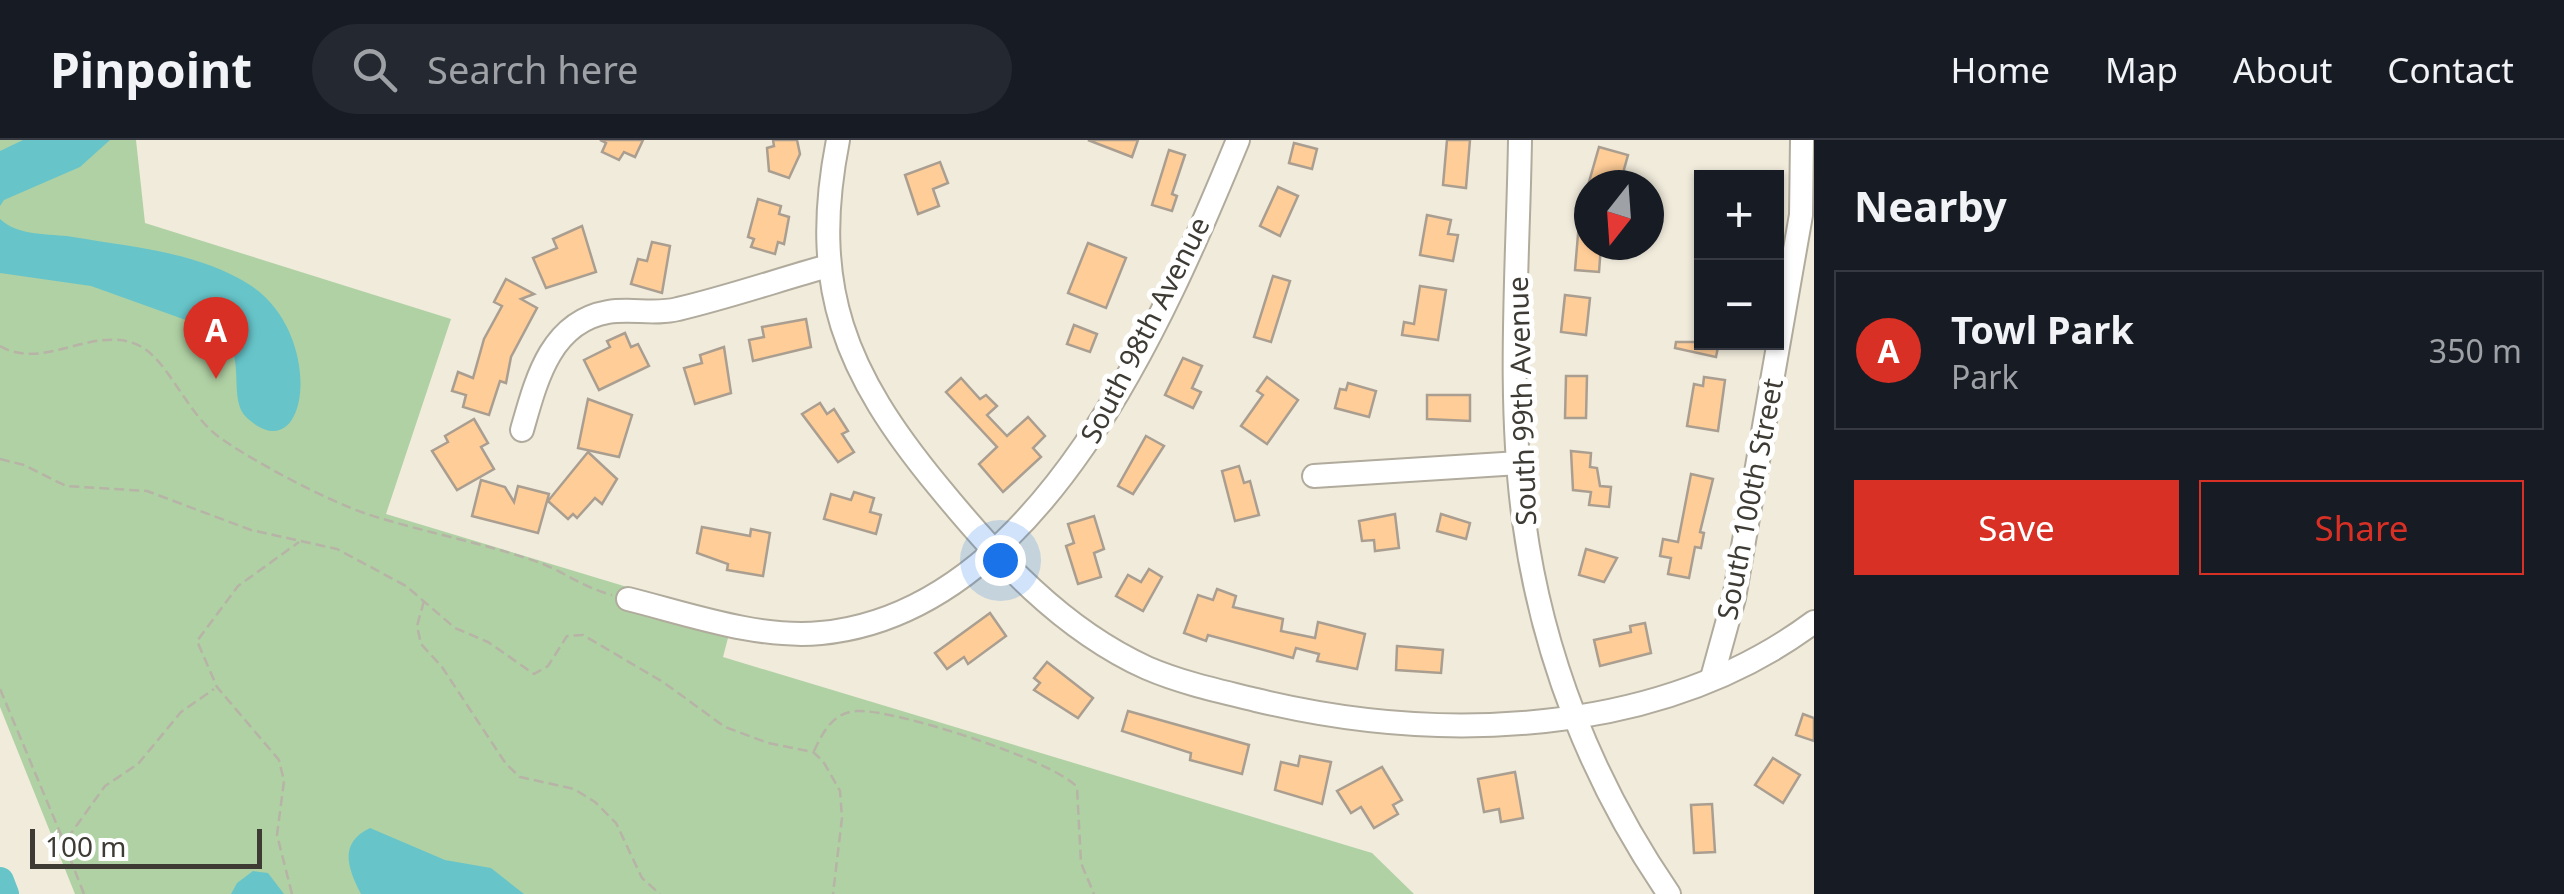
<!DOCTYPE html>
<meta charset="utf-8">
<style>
:root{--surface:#171b24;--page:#242831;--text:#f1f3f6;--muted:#9ea1a6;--line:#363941;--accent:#d93025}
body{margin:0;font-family:"Noto Sans",sans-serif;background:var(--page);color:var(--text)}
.controls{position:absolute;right:30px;top:30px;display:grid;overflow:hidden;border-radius:0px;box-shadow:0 2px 8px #0004}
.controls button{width:90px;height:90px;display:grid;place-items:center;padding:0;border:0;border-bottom:2px solid var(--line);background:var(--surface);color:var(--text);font:50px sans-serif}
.compass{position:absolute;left:1574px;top:30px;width:90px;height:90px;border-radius:50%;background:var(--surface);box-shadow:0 2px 8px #0004;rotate:197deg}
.scale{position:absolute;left:30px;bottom:25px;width:232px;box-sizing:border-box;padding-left:10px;border:5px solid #3d3b34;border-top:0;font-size:28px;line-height:35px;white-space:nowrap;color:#3d3b34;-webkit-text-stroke:8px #fff;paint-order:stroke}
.you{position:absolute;left:1000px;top:420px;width:35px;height:35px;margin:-25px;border:8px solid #fff;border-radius:50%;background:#1a73e8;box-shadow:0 0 0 15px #1a73e833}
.badge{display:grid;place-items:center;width:65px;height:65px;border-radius:50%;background:var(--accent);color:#fff;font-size:32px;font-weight:700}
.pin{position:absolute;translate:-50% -82px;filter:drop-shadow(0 2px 5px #0008)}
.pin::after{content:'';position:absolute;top:52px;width:35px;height:30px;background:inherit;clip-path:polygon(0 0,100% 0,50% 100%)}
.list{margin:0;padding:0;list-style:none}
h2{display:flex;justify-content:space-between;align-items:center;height:130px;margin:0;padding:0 40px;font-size:42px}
h2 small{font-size:32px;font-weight:400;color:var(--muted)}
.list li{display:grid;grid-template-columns:65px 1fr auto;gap:30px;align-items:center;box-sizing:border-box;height:160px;margin:0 20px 20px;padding:0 20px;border:2px solid var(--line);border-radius:0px}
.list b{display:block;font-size:38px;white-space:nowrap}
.list p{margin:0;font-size:32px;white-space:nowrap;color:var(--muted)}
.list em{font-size:32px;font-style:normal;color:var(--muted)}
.actions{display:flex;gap:20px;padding:30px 40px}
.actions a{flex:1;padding:22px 0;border:2px solid var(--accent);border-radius:0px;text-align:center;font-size:35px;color:var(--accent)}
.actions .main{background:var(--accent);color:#fff}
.icon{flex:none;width:55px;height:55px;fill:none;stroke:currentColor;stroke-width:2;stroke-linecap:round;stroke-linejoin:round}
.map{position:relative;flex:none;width:1814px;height:754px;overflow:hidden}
header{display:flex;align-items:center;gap:60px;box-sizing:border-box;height:140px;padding:0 50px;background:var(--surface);border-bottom:2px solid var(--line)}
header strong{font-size:48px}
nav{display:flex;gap:55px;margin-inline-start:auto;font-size:35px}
.search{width:700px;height:90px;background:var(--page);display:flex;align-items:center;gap:25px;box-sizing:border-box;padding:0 35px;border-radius:55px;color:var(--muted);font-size:38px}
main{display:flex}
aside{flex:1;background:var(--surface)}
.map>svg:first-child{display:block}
.green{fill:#b0d1a4}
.water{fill:#67c5ca}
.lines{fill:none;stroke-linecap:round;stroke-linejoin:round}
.river{stroke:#67c5ca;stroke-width:28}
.building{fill:#ffcd97;stroke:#aa9e91;stroke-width:2.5}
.minor-casing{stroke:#b0ab9c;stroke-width:26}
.path{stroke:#b7b3a6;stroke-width:2.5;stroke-dasharray:10 5;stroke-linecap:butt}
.minor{stroke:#fff;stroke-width:22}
.labels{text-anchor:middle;stroke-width:10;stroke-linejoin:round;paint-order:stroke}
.street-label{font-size:28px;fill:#3d3b34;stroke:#fff}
</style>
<header>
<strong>Pinpoint</strong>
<div class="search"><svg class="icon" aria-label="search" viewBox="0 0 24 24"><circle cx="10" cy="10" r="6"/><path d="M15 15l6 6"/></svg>Search here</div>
<nav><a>Home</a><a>Map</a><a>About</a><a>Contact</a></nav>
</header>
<main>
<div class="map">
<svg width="1814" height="754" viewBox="0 0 1814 754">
<rect width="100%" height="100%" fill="#f0ebdb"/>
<path class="green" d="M0,0H136L145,83L451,179L386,374L733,479L723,517L1372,713L1414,754H75L0,567Z"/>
<g class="water">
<path d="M23,0H110L80,27L4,60L0,66V11Z"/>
<path d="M0,79C19,97 49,93 73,97C131,107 199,112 250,145C326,194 309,334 247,278C227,260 247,217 222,193L91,146L0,133Z"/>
<path d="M370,688L445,720L491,728L524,754H361C348,729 338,703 370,688Z"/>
<path d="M253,731L268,733L284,754H231L237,743Z"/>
</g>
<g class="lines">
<path class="river" d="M0,741L5,754"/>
</g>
<g class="building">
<path d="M600,0H643L635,17L624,12L619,20L602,12L606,3Z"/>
<path d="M773,0H797L800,14L789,38L769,31L767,8L774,6Z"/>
<path d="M1088,0H1138L1132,17Z"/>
<path d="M1447,0H1470L1466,48L1443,45Z"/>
<path d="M1294,3L1317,9L1312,29L1289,23Z"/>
<path d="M1599,7L1628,15L1621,40L1608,37L1606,45L1589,42Z"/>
<path d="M1169,10L1185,15L1172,54L1177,56L1172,71L1152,65Z"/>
<path d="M940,22L948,43L933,49L939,66L918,74L905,35Z"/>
<path d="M1278,47L1298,56L1280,96L1260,86Z"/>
<path d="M758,59L781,66L779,74L789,77L784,104L778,102L775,114L751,107L754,99L748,97Z"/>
<path d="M1580,71H1589V105H1601L1599,132L1575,130Z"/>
<path d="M1427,75L1451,80L1448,94L1458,95L1453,121L1420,115Z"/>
<path d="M582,86L596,132L546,148L533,118L557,108L553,99Z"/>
<path d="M652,102L670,106L662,153L631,144L638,119L647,121Z"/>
<path d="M1088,103L1126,118L1106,168L1068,153Z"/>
<path d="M1273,136L1290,141L1271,202L1254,197Z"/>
<path d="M506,139L534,154L521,159L537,168L511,217L506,243L500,241L489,275L463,267L466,255L452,251L458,232L473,238L484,199L502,166L494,162Z"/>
<path d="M1420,146L1446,150L1438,200L1402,195L1404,182L1414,184Z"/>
<path d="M1565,155L1590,158L1586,195L1561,192Z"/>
<path d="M806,179L811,207L753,221L749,200L764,197L762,187Z"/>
<path d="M1074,185L1097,194L1090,212L1067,204Z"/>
<path d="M625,193L631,207L638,204L649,226L599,250L584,220L610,207L607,201Z"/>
<path d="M1676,202H1719L1716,217L1675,208Z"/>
<path d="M724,207L731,253L695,264L684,228L702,223L700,215Z"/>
<path d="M1183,218L1202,226L1192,248L1201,252L1193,268L1165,255Z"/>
<path d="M1566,236H1587L1586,278H1565Z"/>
<path d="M1267,237L1298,260L1267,304L1241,286L1263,255L1257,251Z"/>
<path d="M1704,237L1725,240L1718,291L1687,286L1694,244L1703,246Z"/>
<path d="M961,238L980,259L986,255L997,266L987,275L1007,296L1028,277L1045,296L1033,308L1041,317L1003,352L979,324L997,307L946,252Z"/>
<path d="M1348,243L1376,251L1369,277L1335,268L1340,249L1346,250Z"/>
<path d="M1427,255H1470V281L1427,279Z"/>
<path d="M588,259L632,275L619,317L578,308Z"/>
<path d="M820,263L827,274L834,269L848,291L842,294L854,312L838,322L802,274Z"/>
<path d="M474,279L488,303L481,307L494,329L457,350L432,311L448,302L445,296Z"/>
<path d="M1146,296L1164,306L1133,354L1118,346Z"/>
<path d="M1571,311L1591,313L1590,327L1597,328L1600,346L1611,347L1609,367L1589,365L1591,352L1573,350Z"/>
<path d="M588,312L617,339L602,364L595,358L577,378L573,374L568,379L548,361Z"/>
<path d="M1239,326L1244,343L1250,341L1259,375L1235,381L1222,331Z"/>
<path d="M1691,334L1713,339L1700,392L1704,393L1701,408L1695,407L1689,438L1668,434L1671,418L1660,416L1663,399L1678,402Z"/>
<path d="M481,340L505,347L514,362L518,346L549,354L538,393L472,376Z"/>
<path d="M854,352L874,358L870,372L881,375L876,394L824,379L831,354L851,360Z"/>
<path d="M1395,374L1399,408L1375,411L1374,400L1362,401L1359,381Z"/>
<path d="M1441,374L1470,383L1466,399L1437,391Z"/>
<path d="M1094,376L1104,409L1094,413L1101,437L1078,444L1066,406L1074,403L1068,384Z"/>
<path d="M702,387L750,396L751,389L770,393L763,436L727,430L728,424L697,413Z"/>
<path d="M1586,409L1617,418L1604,442L1579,435Z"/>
<path d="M1149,429L1162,437L1143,471L1116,456L1128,435L1141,442Z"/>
<path d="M1217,449L1236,456L1233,467L1283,479L1281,491L1315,498L1318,482L1365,494L1357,529L1317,521L1319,514L1296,508L1293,518L1208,495L1206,501L1184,493L1198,455L1213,460Z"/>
<path d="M990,473L1006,496L968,524L964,517L947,529L935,513Z"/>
<path d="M1645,483L1651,513L1600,526L1594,500L1631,492L1630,486Z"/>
<path d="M1397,506L1443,510L1441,533L1396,530Z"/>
<path d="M1047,522L1093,558L1078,578L1034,550L1040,543L1034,538Z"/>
<path d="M1128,571L1249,605L1242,634L1190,620L1191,613L1122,591Z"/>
<path d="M1803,574L1814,578V601L1796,595Z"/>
<path d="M1300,616L1331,622L1322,664L1275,650L1281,622L1298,626Z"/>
<path d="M1773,618L1800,635L1783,663L1755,645Z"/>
<path d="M1382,627L1402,660L1393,665L1398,674L1374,688L1361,667L1351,673L1337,651Z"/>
<path d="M1515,632L1523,678L1501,682L1499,669L1484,672L1478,639Z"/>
<path d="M1712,664L1715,712L1694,713L1691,665Z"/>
</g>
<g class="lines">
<g class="minor-casing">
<g id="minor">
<path d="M838,0C809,147 845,233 938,346C997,418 1061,489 1147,528C1182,543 1219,551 1256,560C1438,604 1658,598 1814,482"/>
<path d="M1520,0C1518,126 1507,256 1524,381C1542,515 1592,642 1669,754"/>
<path d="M522,290C536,241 550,182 608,172C631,168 655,175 678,169C729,157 778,140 828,126"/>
<path d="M1314,336L1519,323"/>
<path d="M628,459C688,474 758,499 821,493C1041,472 1165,177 1238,0"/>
<path d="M1712,538L1734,458L1801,75L1802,0"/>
</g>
</g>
<g class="path">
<path d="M0,206C44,232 94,183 140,206C167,219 188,275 219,297C252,321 328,361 367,374C425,393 486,403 543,424C567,434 585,448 612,455"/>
<path d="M0,319L24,325L66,346L147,351L251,390L337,409L406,446L455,488L488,502L534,534L548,526L567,496L583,495L663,542L725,587L768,603L813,612L823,621L840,651L842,678L833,754"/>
<path d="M424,461L417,486L421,504L442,527L506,624L520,637L574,649L595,662L616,683L642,738L660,754"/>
<path d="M0,549L64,702"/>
<path d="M814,611C823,592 833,572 857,571C895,569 1053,620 1077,647L1081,723L1094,754"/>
<path d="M84,754L64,703L105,646L138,624L181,572L214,549"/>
<path d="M292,754L277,695L284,641L279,620L217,547L197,501L238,446L299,402"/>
</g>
<use href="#minor" class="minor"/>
</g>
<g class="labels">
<g class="street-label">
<text transform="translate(1145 190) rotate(-63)" y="10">South 98th Avenue</text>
<text transform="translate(1522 261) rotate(-92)" y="10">South 99th Avenue</text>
<text transform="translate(1750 359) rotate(-79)" y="10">South 100th Street</text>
</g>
</g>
</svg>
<div class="controls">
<button>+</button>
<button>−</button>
</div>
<svg class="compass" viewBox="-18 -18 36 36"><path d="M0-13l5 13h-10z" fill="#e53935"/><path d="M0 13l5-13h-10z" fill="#9ea1a6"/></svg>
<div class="scale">100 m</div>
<div class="you"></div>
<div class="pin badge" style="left:216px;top:239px">A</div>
</div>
<aside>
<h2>Nearby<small></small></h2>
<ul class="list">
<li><span class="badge">A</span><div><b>Towl Park</b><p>Park</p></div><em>350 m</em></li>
</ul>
<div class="actions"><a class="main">Save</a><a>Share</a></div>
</aside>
</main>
